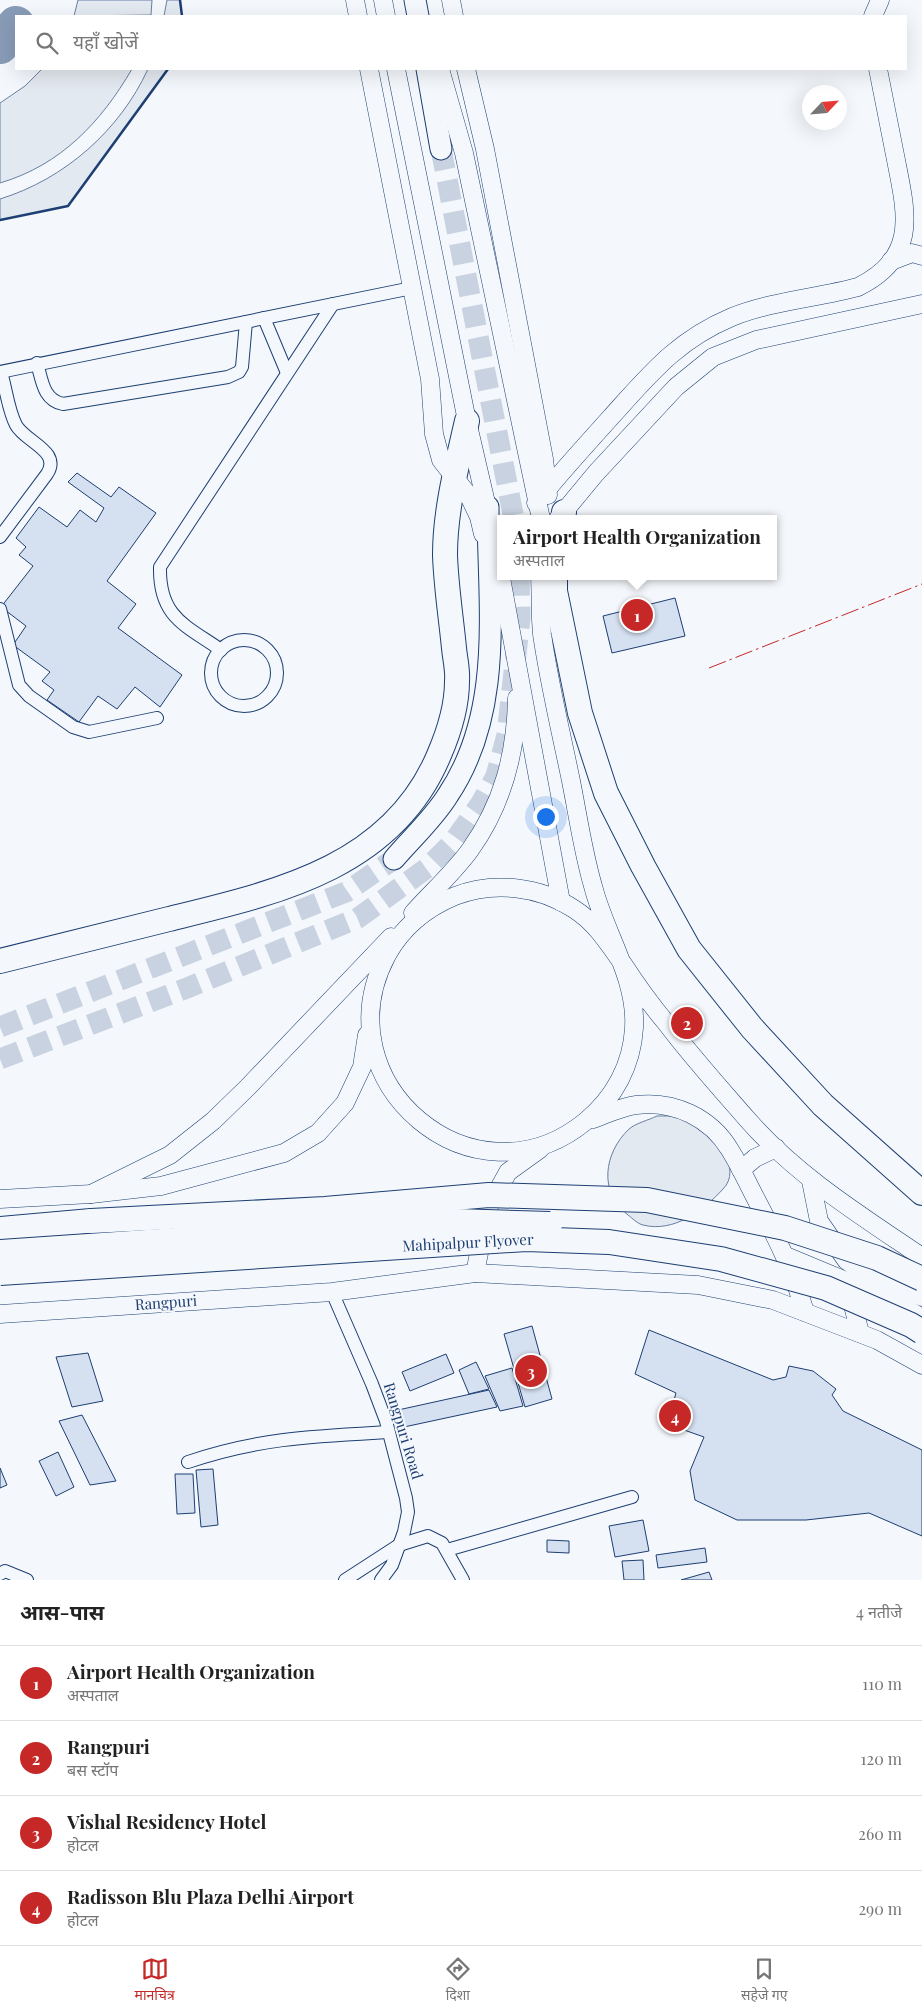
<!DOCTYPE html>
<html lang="hi">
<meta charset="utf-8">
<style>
:root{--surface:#fff;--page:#f2f2f2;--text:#222;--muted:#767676;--line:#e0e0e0;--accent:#c62828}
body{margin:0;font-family:"Playfair Display","Noto Sans Devanagari",serif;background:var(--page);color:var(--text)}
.compass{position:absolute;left:802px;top:85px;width:45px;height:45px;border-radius:50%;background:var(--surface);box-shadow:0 5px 20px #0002;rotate:64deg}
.you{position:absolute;left:545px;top:816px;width:18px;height:18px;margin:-12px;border:4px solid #fff;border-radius:50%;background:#1a73e8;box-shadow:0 0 0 8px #1a73e833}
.badge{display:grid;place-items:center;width:32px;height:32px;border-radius:50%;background:var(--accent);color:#fff;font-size:16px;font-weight:700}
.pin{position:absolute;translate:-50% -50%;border:2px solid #fff;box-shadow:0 1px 5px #0006}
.popup{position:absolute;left:497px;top:515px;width:280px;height:65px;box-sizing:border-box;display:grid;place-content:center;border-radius:0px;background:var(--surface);filter:drop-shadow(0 1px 4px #0005);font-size:16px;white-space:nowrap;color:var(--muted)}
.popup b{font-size:19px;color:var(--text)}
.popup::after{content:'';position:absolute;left:50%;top:100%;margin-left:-10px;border:10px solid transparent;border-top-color:var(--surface)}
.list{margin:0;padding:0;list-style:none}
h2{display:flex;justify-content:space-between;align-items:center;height:65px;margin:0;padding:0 20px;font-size:21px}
h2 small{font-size:16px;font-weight:400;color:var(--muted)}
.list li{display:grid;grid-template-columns:32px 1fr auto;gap:15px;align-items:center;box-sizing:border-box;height:75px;padding:0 20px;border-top:1px solid var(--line)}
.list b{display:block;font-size:19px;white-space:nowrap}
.list p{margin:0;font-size:16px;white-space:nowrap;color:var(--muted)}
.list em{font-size:16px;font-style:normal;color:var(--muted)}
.icon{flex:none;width:28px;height:28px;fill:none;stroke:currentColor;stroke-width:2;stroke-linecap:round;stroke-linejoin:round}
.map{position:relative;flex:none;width:922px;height:1580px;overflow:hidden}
.search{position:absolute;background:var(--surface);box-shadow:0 5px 20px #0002;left:15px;right:15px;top:15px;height:55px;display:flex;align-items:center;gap:12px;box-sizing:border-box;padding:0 18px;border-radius:0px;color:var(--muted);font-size:19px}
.sheet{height:365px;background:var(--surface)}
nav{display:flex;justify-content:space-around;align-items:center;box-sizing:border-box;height:70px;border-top:1px solid var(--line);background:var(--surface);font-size:14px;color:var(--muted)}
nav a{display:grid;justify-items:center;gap:2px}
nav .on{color:var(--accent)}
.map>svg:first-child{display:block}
.green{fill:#e3e9f0;stroke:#687fa3}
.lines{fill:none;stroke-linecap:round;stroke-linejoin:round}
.taxiway{stroke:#889bb7;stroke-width:38}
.building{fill:#d5e0f0;stroke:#1d3f73}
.trunk-tunnel{stroke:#c9d2e0;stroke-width:21;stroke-dasharray:21 11;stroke-linecap:butt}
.minor-casing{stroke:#1d3f73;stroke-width:14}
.secondary-casing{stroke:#1d3f73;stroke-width:19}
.trunk-casing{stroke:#1d3f73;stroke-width:23}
.motorway-casing{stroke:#1d3f73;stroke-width:26}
.minor{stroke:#f4f7fb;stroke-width:12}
.secondary{stroke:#f4f7fb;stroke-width:18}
.trunk{stroke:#f4f7fb;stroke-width:21}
.motorway{stroke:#f4f7fb;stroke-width:24}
.motorway-bridge-casing{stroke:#1d3f73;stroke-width:26;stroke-linecap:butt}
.motorway-bridge{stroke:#f4f7fb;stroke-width:24}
.wall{stroke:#1d3f73;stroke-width:2.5}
.power{stroke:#c62828;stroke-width:1;stroke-dasharray:18 4 2.5 4;stroke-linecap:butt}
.labels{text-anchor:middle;stroke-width:4;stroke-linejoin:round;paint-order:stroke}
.street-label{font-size:15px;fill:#1d3f73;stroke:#f4f7fb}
</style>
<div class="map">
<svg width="922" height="1580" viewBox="0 0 922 1580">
<rect width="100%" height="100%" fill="#f4f7fb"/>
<g class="green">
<path d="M78,0H152L151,15L74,16Z"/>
<path d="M167,0H180L182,16H164Z"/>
<path d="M42,69H132C101,122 61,165 0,183V103L25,86Z"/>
<path d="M148,69H168L68,206L0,220V199C65,179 120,130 148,69Z"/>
<path d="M657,1116C671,1116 685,1115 698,1123C715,1135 743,1169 723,1189C704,1210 674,1233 643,1225C638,1224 632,1218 628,1215C598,1192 604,1153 629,1129C636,1123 649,1120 657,1116Z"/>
</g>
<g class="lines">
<path class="taxiway" d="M0,45L16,25"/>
</g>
<g class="building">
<path d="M77,473L111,497L119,487L156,513L107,581L136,604L118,628L182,675L160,707L135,687L117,709L98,696L79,722L47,700L54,690L42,681L50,672L13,645L26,626L1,607L33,566L19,555L26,547L16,538L39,507L67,527L80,510L96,522L104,508L68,482Z"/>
<path d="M675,598L685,636L612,653L603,616Z"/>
<path d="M532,1326L552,1399L525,1407L504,1334Z"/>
<path d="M649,1330L773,1380L786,1377L789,1366L813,1371L836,1389L832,1395L843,1411L922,1450V1536L869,1513L806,1520H737L695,1500L690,1471L704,1437L667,1424L676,1393L635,1374Z"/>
<path d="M88,1353L103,1401L72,1407L56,1357Z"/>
<path d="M446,1354L454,1373L410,1391L402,1372Z"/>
<path d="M476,1362L489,1389L469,1394L459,1370Z"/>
<path d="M512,1368L523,1406L500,1411L485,1376Z"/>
<path d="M489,1390L497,1407L404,1427L398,1410Z"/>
<path d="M82,1415L116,1481L90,1485L59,1421Z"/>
<path d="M58,1452L74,1487L56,1496L39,1461Z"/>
<path d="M0,1468L7,1485L0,1488Z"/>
<path d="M213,1469L218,1525L201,1527L196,1470Z"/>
<path d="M175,1474H193L195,1513L177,1514Z"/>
<path d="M643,1520L649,1551L615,1557L609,1526Z"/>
<path d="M547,1540L569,1541V1553L547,1552Z"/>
<path d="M705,1548L707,1562L658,1568L656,1555Z"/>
<path d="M643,1560L644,1580H624L622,1561Z"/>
<path d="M709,1572L712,1580H681Z"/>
</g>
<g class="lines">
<g class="trunk-tunnel">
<path d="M441,149L514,519"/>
<path d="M0,1027L346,892L394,859"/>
<path d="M0,1059L187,988L358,918L427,868L454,841L481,803L496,776L507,735L520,618L519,576"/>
</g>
<g class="minor-casing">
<g id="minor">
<path d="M264,318L287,373"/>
<path d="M37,363C42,380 43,400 63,404L228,377L239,372L242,367L246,322"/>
<path d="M0,372L412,288"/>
<path d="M0,537L47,474C62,451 25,442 16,425C8,410 6,388 1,372"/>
<path d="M0,609L19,685L29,696L73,727L89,732L157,718"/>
<circle cx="244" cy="673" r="33"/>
<path d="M221,650C185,625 159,617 160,567L333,304"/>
<path d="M332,1292L372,1384L386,1421L406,1498L408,1512L404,1532L392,1565L381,1580"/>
<path d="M188,1462C258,1438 316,1436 388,1432"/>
<path d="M447,1550L632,1497"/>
<path d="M0,1574L5,1571L27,1580"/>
<path d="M345,1580L399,1545L428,1536L442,1543L463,1580"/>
</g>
</g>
<g class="secondary-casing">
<g id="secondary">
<path d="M355,0L358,16"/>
<path d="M383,0L386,16"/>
<path d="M451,0L454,16"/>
<path d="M873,16L880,0"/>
<path d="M369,69L430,379L434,434L441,460L469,496L479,517L483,534"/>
<path d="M396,69L467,421L490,520"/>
<path d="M440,69L464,153L541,519"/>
<path d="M466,69L485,149L544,459L548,495"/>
<path d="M891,261L912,253L922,256"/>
<path d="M536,503C560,473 586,445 611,417C650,374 677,340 732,317C772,301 817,298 858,287C920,256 906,212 895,155C889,126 884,98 878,69"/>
<path d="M558,519L596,473L676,387L713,357L756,340L922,304"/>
<path d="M496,551L561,902"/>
<path d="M540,576C541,595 540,615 542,634C549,683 561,732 571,781C578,816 583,852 593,886C605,934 637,978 634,1028C632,1065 614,1098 586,1121C474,1213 319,1082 387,955C402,928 426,908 455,896C493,881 539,886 574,909C596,923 608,943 623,964C636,984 651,1005 667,1024C692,1057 720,1088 747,1119C797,1176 860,1215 922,1257"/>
<path d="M413,913C432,892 454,872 470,850C503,804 516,754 517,698"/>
<path d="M593,1119C607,1114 621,1107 636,1105C674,1100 711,1118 730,1150C740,1166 748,1184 757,1201C777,1239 793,1270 805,1312"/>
<path d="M741,1170L755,1158L776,1148"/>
<path d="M811,1181L819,1221L846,1260L862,1272L922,1297"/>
<path d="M91,1194L170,1155L213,1121L248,1087L391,937"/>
<path d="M0,1199L91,1194L161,1186L284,1153L318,1133L345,1103L362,1067L367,1035"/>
<path d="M786,1256L894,1301L922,1318"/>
<path d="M475,1273L488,1208L508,1172L540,1149"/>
<path d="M849,1290L860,1333"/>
<path d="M0,1314L332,1292L475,1273L698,1285L773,1300L877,1340L922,1365"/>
</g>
</g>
<g class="trunk-casing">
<g id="trunk">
<path d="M415,0L418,16"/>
<path d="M427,69L441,149"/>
<path d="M394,859C412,838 434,818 448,795C505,710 488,604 488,507"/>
</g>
</g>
<g class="motorway-casing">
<g id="motorway">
<path d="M563,519L564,512"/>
<path d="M555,576V591L580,713L606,793L643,866L689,949L752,1028L823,1105L922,1193"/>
<path d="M0,961C56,947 112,933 169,919C275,893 392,868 439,755C449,732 457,707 457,681C458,670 455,659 454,648C451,617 446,586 445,555C445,510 457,465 467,421"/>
<path d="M0,1229L91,1221"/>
</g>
</g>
<use href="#minor" class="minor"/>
<use href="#secondary" class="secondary"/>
<use href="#trunk" class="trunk"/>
<use href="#motorway" class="motorway"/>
<g class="motorway-bridge-casing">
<g id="motorway-bridge">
<path d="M91,1221L325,1209L489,1195L647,1200L785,1228L877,1258L922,1279"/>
<path d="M0,1252L456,1221L550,1224"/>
<path d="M0,1273L526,1239L609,1242L721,1259L826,1288L911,1325L922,1332"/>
</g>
</g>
<use href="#motorway-bridge" class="motorway-bridge"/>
<g class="wall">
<path d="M180,0L182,16"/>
<path d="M0,220L68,206L168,69"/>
</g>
<path class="power" d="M709,668L922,584"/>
</g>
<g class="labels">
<g class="street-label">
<text transform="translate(468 1243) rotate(-3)" y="5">Mahipalpur Flyover</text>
<text transform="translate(166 1303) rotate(-4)" y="5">Rangpuri</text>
<text transform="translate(403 1431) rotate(73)" y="5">Rangpuri Road</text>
</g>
</g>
</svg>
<svg class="compass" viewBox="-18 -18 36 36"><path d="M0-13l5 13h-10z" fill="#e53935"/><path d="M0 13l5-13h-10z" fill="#767676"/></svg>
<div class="you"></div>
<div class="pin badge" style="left:637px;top:615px">1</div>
<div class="popup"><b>Airport Health Organization</b>अस्पताल</div>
<div class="pin badge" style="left:687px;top:1023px">2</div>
<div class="pin badge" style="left:531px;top:1371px">3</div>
<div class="pin badge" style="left:675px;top:1416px">4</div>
<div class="search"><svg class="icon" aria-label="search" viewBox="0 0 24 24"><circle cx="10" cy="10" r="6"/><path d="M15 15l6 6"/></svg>यहाँ खोजें</div>
</div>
<section class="sheet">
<h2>आस-पास<small>4 नतीजे</small></h2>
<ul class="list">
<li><span class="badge">1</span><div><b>Airport Health Organization</b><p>अस्पताल</p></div><em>110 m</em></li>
<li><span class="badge">2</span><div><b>Rangpuri</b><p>बस स्टॉप</p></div><em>120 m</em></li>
<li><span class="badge">3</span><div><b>Vishal Residency Hotel</b><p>होटल</p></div><em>260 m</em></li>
<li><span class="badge">4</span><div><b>Radisson Blu Plaza Delhi Airport</b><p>होटल</p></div><em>290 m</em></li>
</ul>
</section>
<nav>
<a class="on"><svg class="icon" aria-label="map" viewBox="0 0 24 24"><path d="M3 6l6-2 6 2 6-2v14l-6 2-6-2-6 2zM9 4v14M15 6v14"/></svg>मानचित्र</a>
<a><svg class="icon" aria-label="directions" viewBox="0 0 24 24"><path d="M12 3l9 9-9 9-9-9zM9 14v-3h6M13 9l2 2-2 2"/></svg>दिशा</a>
<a><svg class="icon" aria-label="saved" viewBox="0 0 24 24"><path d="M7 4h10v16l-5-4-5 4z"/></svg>सहेजे गए</a>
</nav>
